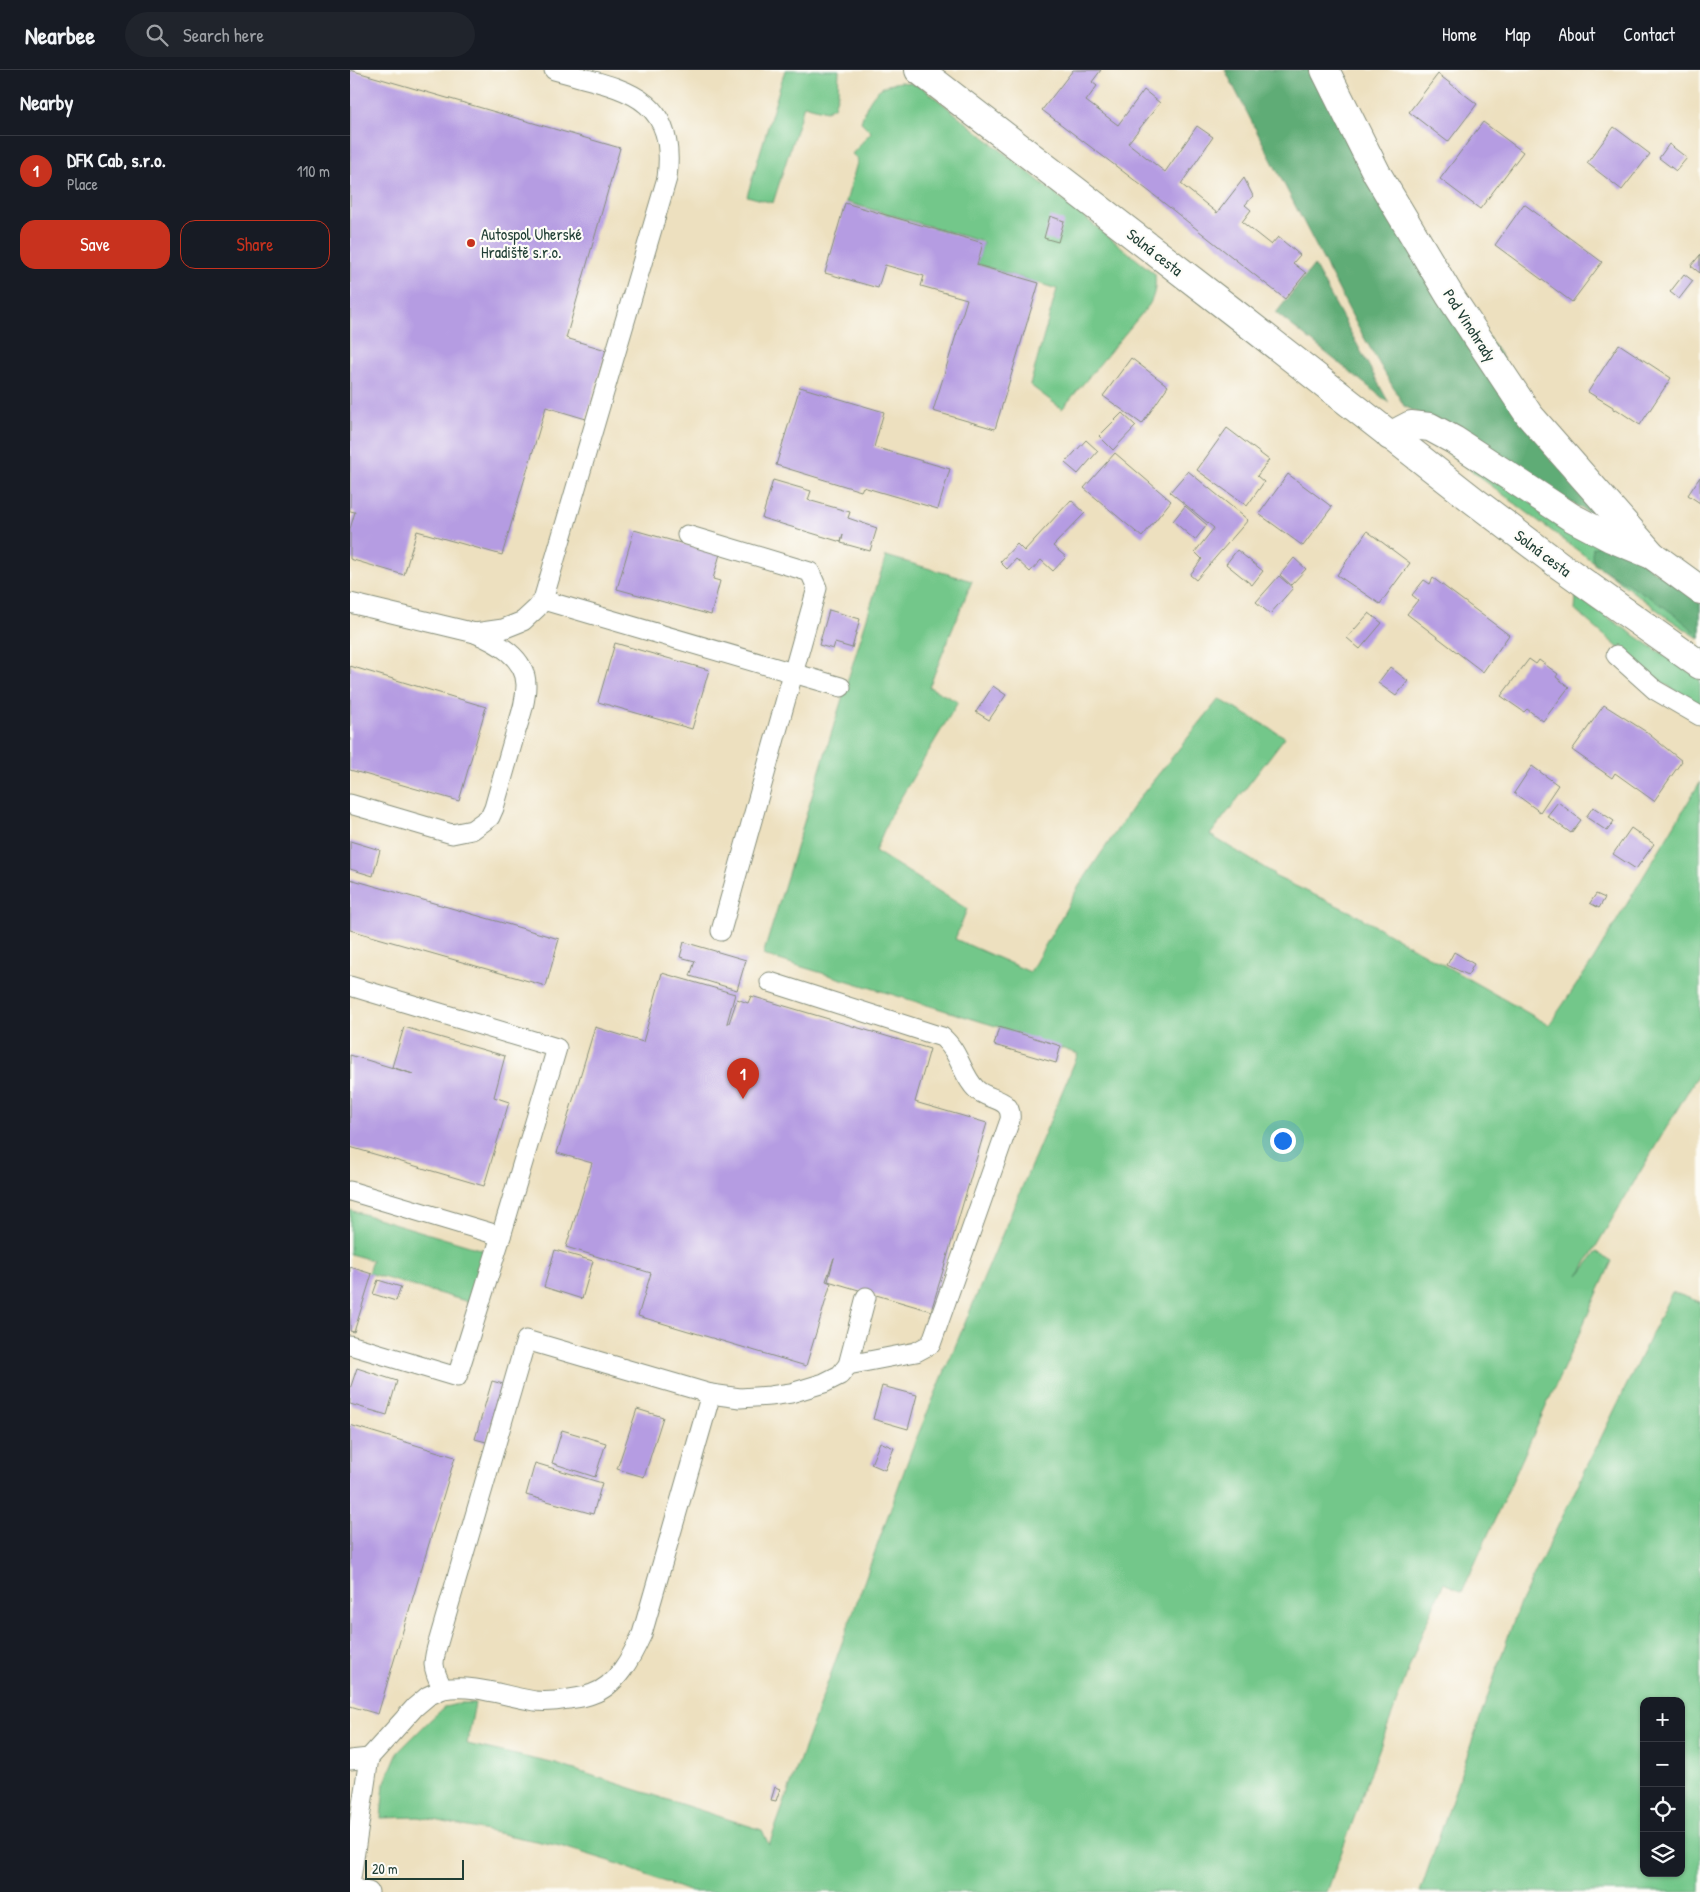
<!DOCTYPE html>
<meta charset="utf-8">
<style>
:root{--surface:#171b24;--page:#20242c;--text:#f1f3f6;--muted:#9ea1a6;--line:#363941;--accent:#c8321e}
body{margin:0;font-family:"Patrick Hand",sans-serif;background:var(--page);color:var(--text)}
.controls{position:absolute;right:15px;bottom:15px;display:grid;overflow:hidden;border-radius:10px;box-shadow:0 1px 4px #0004}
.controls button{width:45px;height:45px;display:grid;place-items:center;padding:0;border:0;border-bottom:1px solid var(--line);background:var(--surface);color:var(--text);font:25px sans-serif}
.scale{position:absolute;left:15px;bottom:12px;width:99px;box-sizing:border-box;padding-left:5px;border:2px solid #1f3d34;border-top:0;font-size:14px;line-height:18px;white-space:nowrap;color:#1f3d34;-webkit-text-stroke:4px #fdfcf7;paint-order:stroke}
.you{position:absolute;left:932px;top:1070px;width:18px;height:18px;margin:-12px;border:4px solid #fff;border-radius:50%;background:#1a73e8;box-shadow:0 0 0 8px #1a73e833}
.badge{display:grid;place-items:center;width:32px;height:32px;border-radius:50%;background:var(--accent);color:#fff;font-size:16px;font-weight:700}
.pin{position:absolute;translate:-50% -41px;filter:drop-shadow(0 1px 2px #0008)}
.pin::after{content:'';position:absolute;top:26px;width:18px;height:15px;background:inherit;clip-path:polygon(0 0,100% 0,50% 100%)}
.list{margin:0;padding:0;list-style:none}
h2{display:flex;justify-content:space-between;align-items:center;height:65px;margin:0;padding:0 20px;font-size:21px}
h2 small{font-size:16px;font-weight:400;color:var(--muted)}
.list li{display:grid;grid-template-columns:32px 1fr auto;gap:15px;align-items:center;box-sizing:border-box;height:70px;padding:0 20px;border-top:1px solid var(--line)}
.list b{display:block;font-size:19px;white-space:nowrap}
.list p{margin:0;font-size:16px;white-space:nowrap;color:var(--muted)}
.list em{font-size:16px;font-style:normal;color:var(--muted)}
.actions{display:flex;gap:10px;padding:15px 20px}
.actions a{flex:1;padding:11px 0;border:1px solid var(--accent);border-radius:15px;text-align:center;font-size:18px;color:var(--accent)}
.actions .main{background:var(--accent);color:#fff}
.icon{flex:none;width:28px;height:28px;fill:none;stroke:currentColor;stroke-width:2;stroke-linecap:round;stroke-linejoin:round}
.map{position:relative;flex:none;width:1350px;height:1822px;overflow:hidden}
header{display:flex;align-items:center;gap:30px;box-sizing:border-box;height:70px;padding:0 25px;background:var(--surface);border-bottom:1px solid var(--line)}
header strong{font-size:24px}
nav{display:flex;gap:28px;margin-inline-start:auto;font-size:18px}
.search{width:350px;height:45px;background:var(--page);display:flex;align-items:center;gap:12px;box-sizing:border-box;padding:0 18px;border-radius:28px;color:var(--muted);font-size:19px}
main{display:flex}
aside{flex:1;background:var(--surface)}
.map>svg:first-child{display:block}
.green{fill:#73c78a;stroke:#49825f;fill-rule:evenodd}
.forest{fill:#5eac76;stroke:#3e7455}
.building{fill:#b59ce2}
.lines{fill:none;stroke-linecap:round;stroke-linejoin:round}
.lane-casing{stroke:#868e7a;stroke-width:21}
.street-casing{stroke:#868e7a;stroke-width:30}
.secondary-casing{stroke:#868e7a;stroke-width:30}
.lane{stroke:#fff;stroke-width:19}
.street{stroke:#fff;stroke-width:28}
.secondary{stroke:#fff;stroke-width:28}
.poi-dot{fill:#c8321e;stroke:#fdfcf7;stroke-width:2}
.labels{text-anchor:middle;stroke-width:4.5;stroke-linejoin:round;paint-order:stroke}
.poi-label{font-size:16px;fill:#1f3d34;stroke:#fdfcf7;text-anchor:start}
.street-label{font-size:16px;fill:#1f3d34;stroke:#fdfcf7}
</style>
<header>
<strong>Nearbee</strong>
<div class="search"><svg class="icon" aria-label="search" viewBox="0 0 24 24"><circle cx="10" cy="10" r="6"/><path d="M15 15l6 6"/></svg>Search here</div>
<nav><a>Home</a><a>Map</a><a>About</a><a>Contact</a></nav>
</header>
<main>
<aside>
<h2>Nearby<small></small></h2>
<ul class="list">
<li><span class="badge">1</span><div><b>DFK Cab, s.r.o.</b><p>Place</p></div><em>110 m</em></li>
</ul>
<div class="actions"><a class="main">Save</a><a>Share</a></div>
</aside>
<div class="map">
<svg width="1350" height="1822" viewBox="0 0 1350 1822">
<rect width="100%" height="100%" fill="#fdfcf7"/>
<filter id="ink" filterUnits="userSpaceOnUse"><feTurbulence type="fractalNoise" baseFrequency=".02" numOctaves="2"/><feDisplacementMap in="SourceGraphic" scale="10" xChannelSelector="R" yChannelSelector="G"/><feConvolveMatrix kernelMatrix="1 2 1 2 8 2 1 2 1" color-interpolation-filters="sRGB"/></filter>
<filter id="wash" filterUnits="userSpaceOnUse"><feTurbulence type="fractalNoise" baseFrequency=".0096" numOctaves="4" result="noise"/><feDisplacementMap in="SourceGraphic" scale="20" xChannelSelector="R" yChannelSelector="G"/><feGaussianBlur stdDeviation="1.12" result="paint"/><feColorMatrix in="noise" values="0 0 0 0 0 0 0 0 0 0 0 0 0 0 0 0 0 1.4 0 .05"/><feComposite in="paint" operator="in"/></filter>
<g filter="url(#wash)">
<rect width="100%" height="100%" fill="#ede0bf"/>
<g class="green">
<path d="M435,0H489L488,23L484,37L476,41L454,35L423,133L397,126Z"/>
<path d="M550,12L560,13L572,17L805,204C806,215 805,225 799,235L712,339L680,315L707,219L627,194L633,172L496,132L508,89L502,84L521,62L511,52C518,30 525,15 550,12Z"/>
<path d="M1091,378L1286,488L1350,533V569L1318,548Z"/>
<path d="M536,486L622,511L579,617L608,632L541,744L525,781L617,839L605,869L680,902L729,816L786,732L869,629L935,667L860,765L923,803L924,806L1001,842L1199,955L1242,892L1350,712V1001L1229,1205L1247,1182L1262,1191L1112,1522L1094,1512L1070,1568L977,1822H341L260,1791L210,1776L69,1747L31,1748L34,1714L48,1682L79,1651L95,1637L111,1633H125L117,1674L206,1694L412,1760L419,1775L562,1379L728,984L649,957L413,885Z"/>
<path d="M1226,526L1350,609V639L1286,593L1225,540Z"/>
<path d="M0,1140L136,1181L119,1232L18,1203L22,1190L0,1184Z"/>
<path d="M1322,1222L1350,1232V1822H1070L1168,1538ZM1294,1631H1331V1803H1294Z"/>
</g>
<g class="forest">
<path d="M875,0H975L1021,91L1268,461L1111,365L1054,336L1009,259Z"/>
<path d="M964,195L1039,333L926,243Z"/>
<path d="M1251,475L1286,488L1350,533V567C1320,536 1281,516 1244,494L1242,486L1243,478Z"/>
</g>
<g id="blocks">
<g class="building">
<path d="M0,0L270,78L216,268L256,280L236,349L196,337L152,485L67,461L54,505L0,489V459L5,442L0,441Z"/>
<path d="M723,0H751L742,12L747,16L736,31L768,55L794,20L810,33L778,73L815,102L847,56L863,67L831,114L867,143L894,108L903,126L895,135L901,140L892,152L921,175L928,167L950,185L943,193L956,203L935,229L800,122L692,40Z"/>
<path d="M1088,4L1127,34L1098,72L1059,42Z"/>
<path d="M1133,52L1173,82L1130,139L1090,109Z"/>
<path d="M1264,57L1300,84L1272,120L1237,93Z"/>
<path d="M1319,74L1337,88L1326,101L1309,88Z"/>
<path d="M495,133L633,173L627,195L689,213L645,359L583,341L617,229L571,216L574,206L535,195L528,218L475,203Z"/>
<path d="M1174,134L1252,192L1222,232L1145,175Z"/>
<path d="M700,146L714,151L708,172L694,168Z"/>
<path d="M1350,185V203L1341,196Z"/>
<path d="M1334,204L1343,211L1329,229L1320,222Z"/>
<path d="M1269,274L1321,308L1290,355L1266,339L1263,340V337L1238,322Z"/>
<path d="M781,288L818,316L792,354L753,326Z"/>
<path d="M450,317L534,342L524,377L600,399L588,439L513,417L511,421L426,395Z"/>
<path d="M772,343L786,356L763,380L749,366Z"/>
<path d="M877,358L919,390L907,406L914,412L897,436L847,400Z"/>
<path d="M736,370L748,381L728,404L715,393Z"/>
<path d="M765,383L821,431L792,467L734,418Z"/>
<path d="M838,401L898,450L846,510L840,505L852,489L845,482L864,458L820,422Z"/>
<path d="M938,404L982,437L953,476L909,444Z"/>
<path d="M1350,407V433L1338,425Z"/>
<path d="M423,410L461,421L458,430L500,442L498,448L527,458L520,481L491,473L493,465L491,472L412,448Z"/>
<path d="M721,430L735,443L703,476L716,487L703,501L691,490L680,502L666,489L657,499L650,492L667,474L674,481Z"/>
<path d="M835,436L857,455L845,470L823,451Z"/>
<path d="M284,460L370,484L363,509L370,511L361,545L267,519Z"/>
<path d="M1017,461L1060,493L1030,534L987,505Z"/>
<path d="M887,480L913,501L902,515L876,494Z"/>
<path d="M944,488L956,499L941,515L930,505Z"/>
<path d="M929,506L943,518L920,544L906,532Z"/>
<path d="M1083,508L1159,565L1133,602L1057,544L1068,530L1062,525L1074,510L1080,514Z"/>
<path d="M479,540L510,549L502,578L485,573L483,579L469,575Z"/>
<path d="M1019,543L1032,553L1010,579L997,568Z"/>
<path d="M265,573L359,600L342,659L248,632Z"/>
<path d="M1179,589L1186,594L1189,590L1208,604L1206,607L1219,617L1193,651L1177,639L1174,642L1151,626Z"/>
<path d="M0,596L136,637L109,731L0,700Z"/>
<path d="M1040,597L1058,611L1046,626L1028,613Z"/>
<path d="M643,616L656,625L639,650L626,642Z"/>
<path d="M1254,635L1295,661L1332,691L1304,731L1265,703L1262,708L1222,680Z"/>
<path d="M1182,696L1208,715L1190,742L1164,723Z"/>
<path d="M1208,732L1231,750L1221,763L1197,746Z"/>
<path d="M1243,737L1264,751L1257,761L1236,747Z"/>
<path d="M1281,758L1304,774L1286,799L1263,784Z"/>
<path d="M0,771L30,780L23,806L0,799Z"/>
<path d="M0,809L209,869L196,916L0,860Z"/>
<path d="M1246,824L1255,828L1249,838L1240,833Z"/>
<path d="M334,872L396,890L387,920L340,906L345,891L330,887Z"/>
<path d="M1104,882L1124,894L1118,905L1097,895Z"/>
<path d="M312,903L385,924L377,953H379L387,929L398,933L401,926L580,979L565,1032L637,1053L581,1241L478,1211L484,1188L476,1211L481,1213L456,1296L288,1246L301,1203L216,1177L242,1093L207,1083L245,957L293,972Z"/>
<path d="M54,957L155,986L144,1027L159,1032L134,1116L0,1077V985L63,1004L42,997Z"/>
<path d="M649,957L711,976L706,993L644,975Z"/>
<path d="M205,1180L243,1191L232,1229L194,1217Z"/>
<path d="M0,1197L22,1204L4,1262L0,1261Z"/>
<path d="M28,1210L51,1217L46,1231L23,1224Z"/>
<path d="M7,1298L47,1311L37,1345L0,1334V1319Z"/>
<path d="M142,1311L153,1314L136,1372L125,1369Z"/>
<path d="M532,1316L567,1325L558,1359L523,1349Z"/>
<path d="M287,1339L313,1347L294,1407L267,1399Z"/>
<path d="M0,1355L105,1387L28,1644L0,1636Z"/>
<path d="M212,1360L256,1373L245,1407L202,1393Z"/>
<path d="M530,1372L544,1378L535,1400L521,1394Z"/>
<path d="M185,1393L252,1413L243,1444L176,1425Z"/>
<path d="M425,1717L430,1719L426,1731L421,1730Z"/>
</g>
</g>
</g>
<g filter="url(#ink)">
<use href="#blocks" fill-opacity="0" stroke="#868e7a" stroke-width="1"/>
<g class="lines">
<g class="lane-casing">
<g id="lane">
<path d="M337,465L460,502L467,518L371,861"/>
<path d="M193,530L491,617"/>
<path d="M0,533L125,563L153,559L173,551L187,538L193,530L317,108C328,22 269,19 204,0"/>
<path d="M1266,585L1305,620L1350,646"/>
<path d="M0,734L102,764L122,760L140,747L144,738C151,713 158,688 165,664C170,648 176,632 176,615C176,587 146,572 125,563"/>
<path d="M420,912L592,967C610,982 612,1006 626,1019C638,1031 663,1027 660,1050L581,1274L566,1282L498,1295"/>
<path d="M0,916L207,978L151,1166L107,1307L0,1275"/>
<path d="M0,1121L151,1166"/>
<path d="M176,1270L361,1324L292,1564C282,1586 267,1616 242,1624C235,1627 226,1628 219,1629C208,1631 196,1632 185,1631C153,1626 125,1614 93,1619C80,1595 83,1591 90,1566Z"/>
<path d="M361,1324L390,1328L420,1326L441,1323L474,1313L490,1305L498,1295L516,1227"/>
<path d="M0,1690L19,1688"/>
<path d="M0,1815L19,1688L65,1637L78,1626L93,1619"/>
<path d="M0,1818L19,1822"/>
</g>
</g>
<g class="street-casing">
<g id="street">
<path d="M975,0L1027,104L1100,226L1179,345L1302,485"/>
<path d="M1040,366L1061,355L1080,357L1104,370L1221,447L1261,468L1302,485L1350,520"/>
</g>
</g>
<g class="secondary-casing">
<path id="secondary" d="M569,0L882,241L1123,430L1209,495L1350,595"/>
</g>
<use href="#lane" class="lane"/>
<use href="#street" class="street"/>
<use href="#secondary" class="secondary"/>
</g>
</g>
<circle class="poi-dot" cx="121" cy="173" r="5"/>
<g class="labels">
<g class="poi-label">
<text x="131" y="170">Autospol Uherské<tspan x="131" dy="18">Hradiště s.r.o.</tspan></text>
</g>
<g class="street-label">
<text transform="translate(805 182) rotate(38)" y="6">Solná cesta</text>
<text transform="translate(1120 255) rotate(57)" y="6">Pod Vinohrady</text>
<text transform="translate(1193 483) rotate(37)" y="6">Solná cesta</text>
</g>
</g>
</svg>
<div class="controls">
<button>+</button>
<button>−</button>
<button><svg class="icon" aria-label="locate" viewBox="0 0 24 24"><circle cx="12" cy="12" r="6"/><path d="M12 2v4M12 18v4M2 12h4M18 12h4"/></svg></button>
<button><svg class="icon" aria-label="layers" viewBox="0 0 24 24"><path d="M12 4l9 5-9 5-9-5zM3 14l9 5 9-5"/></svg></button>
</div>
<div class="scale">20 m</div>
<div class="you"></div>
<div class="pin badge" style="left:393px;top:1029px">1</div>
</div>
</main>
